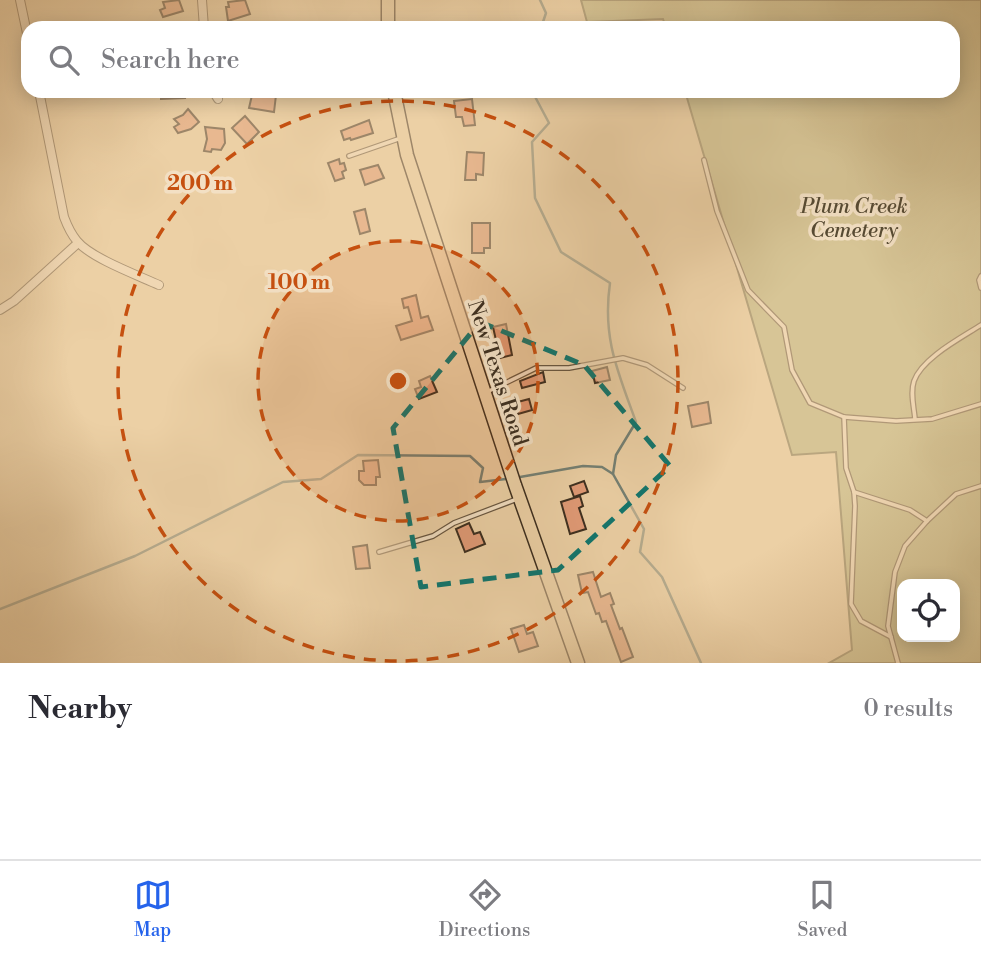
<!DOCTYPE html>
<style>
:root{--surface:#fff;--page:#f2f2f3;--text:#2b2b33;--muted:#7c7c81;--line:#e1e1e2;--accent:#2563eb}
body{margin:0;font-family:"Libre Bodoni",serif;background:var(--page);color:var(--text)}
.controls{position:absolute;right:21px;bottom:21px;display:grid;overflow:hidden;border-radius:14px;box-shadow:0 4px 18px #0003}
.controls button{width:63px;height:63px;display:grid;place-items:center;padding:0;border:0;border-bottom:2px solid var(--line);background:var(--surface);color:var(--text);font:35px sans-serif}
.list{margin:0;padding:0;list-style:none}
h2{display:flex;justify-content:space-between;align-items:center;height:91px;margin:0;padding:0 28px;font-size:30px}
h2 small{font-size:23px;font-weight:400;color:var(--muted)}
.icon{flex:none;width:38px;height:38px;fill:none;stroke:currentColor;stroke-width:2;stroke-linecap:round;stroke-linejoin:round}
.map{position:relative;flex:none;width:981px;height:663px;overflow:hidden}
.search{position:absolute;background:var(--surface);box-shadow:0 4px 18px #0003;left:21px;right:21px;top:21px;height:77px;display:flex;align-items:center;gap:18px;box-sizing:border-box;padding:0 24px;border-radius:21px;color:var(--muted);font-size:26px}
.sheet{height:196px;background:var(--surface)}
nav{display:flex;justify-content:space-around;align-items:center;box-sizing:border-box;height:98px;border-top:2px solid var(--line);background:var(--surface);font-size:19px;color:var(--muted)}
nav a{display:grid;justify-items:center;gap:4px}
nav .on{color:var(--accent)}
.map>svg:first-child{display:block}
.green{fill:#bdb983;stroke:#7c7451;stroke-width:2;fill-rule:evenodd}
.lines{fill:none;stroke-linecap:round;stroke-linejoin:round}
.stream{stroke:#748074;stroke-width:2.5}
.building{fill:#e29b77;stroke:#3c2e1f;stroke-width:2}
.service-casing{stroke:#685640;stroke-width:6}
.minor-casing{stroke:#685640;stroke-width:10}
.primary-casing{stroke:#3c2e1f;stroke-width:15}
.service{stroke:#f3e0c4;stroke-width:3.5}
.minor{stroke:#f3e0c4;stroke-width:8}
.primary{stroke:#ecd0a5;stroke-width:12}
.marked{fill:none;stroke:#0f766e;stroke-width:5;stroke-dasharray:14 9;stroke-linejoin:round}
.ring{fill:none;stroke:#c65010;stroke-width:3.5;stroke-dasharray:12 9}
.labels{text-anchor:middle;stroke-width:7;stroke-linejoin:round;paint-order:stroke}
.park-label{font-size:21px;font-style:italic;fill:#564a33;stroke:#f3e0c4}
.street-label{font-size:21px;fill:#3c2e1f;stroke:#f3e0c4}
.centre{fill:#c65010;stroke:#f3e0c4;stroke-width:3.5}
.ring-label{font-size:21px;text-anchor:middle;font-weight:bold;fill:#c65010;stroke:#f3e0c4;stroke-width:7;stroke-linejoin:round;paint-order:stroke}
</style>
<div class="map">
<svg width="981" height="663" viewBox="0 0 981 663">
<rect width="100%" height="100%" fill="#ecd0a5"/>
<filter id="stains"><feTurbulence type="fractalNoise" baseFrequency=".00286" numOctaves="4"/><feColorMatrix values="0 0 0 0 .2 0 0 0 0 .09 0 0 0 0 .02 0 0 0 .5 -.17"/></filter>
<radialGradient id="worn" r=".72"><stop offset=".6" stop-color="#630" stop-opacity="0"/><stop offset="1" stop-color="#630" stop-opacity=".3"/></radialGradient>
<path class="green" d="M581,0H981V663H829L852,650L836,452L792,455L685,91H953V28H666L663,19L587,22ZM902,584H955V637H902Z"/>
<g class="lines">
<g class="stream">
<path d="M540,0L546,13L541,28"/>
<path d="M532,91L549,123L532,142L535,198L561,252L610,283C602,338 618,372 636,422L616,455L613,474"/>
<path d="M520,477L583,466L602,467L613,474L644,529L640,552L662,577L701,663"/>
<path d="M0,609L135,556L283,482L321,479L358,455L470,456L483,468L480,482L506,479"/>
</g>
</g>
<g class="building">
<path d="M179,0L183,11L163,17L160,10L165,8L163,2Z"/>
<path d="M245,0L250,14L228,21L226,7H229L228,2Z"/>
<path d="M161,91H184L185,98L161,99Z"/>
<path d="M253,91L276,95L274,112L249,108Z"/>
<path d="M472,99L475,125L464,126L462,117H456L454,101Z"/>
<path d="M188,109L199,122L191,129L178,133L174,127L179,124L174,119L183,115Z"/>
<path d="M245,116L259,132L247,144L232,128Z"/>
<path d="M369,120L373,133L351,140L350,138L344,140L341,131Z"/>
<path d="M205,127L224,129L225,143L221,150L212,149L211,152L204,151L207,139Z"/>
<path d="M467,152L484,153L483,175L476,174V180H465Z"/>
<path d="M339,159L340,164L344,163L346,170L342,172L344,178L335,181L328,163Z"/>
<path d="M378,165L384,178L365,185L360,170Z"/>
<path d="M365,209L370,231L360,234L354,212Z"/>
<path d="M472,223H490V248H484V253H472Z"/>
<path d="M416,295L421,318L428,316L433,330L401,340L396,326L412,321L408,307L404,308L402,299Z"/>
<path d="M506,324L512,355L500,358L493,327Z"/>
<path d="M607,367L610,380L595,383L592,371Z"/>
<path d="M543,372L545,382L522,388L520,381Z"/>
<path d="M430,376L437,392L419,399L415,389L421,387L419,381Z"/>
<path d="M529,399L532,410L518,414L514,403Z"/>
<path d="M708,402L711,423L692,427L688,406Z"/>
<path d="M378,460L380,477H376V485H364L359,480V471H364L363,461Z"/>
<path d="M584,481L588,492L574,497L570,486Z"/>
<path d="M580,496L583,506L579,508L586,529L570,534L561,502Z"/>
<path d="M469,523L474,534L480,532L485,544L465,552L456,529Z"/>
<path d="M367,545L370,568L356,569L353,547Z"/>
<path d="M593,572L601,597L610,593L614,604L611,605L620,629L622,628L633,657L621,662L606,621L602,622L599,613L596,614L588,592L582,593L578,575Z"/>
<path d="M524,625L527,634L533,632L538,646L519,652L511,629Z"/>
</g>
<g class="lines">
<g class="service-casing">
<g id="service">
<path d="M349,156L401,138"/>
<path d="M704,160L717,211L748,290L784,327L792,370L810,403L844,417L896,421L932,419L981,404"/>
<path d="M981,276L979,280L981,288"/>
<path d="M489,391L536,368H569L623,358L647,365L683,388"/>
<path d="M844,417L846,468L854,492L855,506L851,604L861,621L891,637"/>
<path d="M915,419C914,407 910,393 914,381C922,358 961,338 981,325"/>
<path d="M854,492L910,510L927,521"/>
<path d="M379,552L433,536L454,523L517,499"/>
<path d="M898,663L888,626L895,572L905,546L927,521L956,494L981,486"/>
</g>
</g>
<g class="minor-casing">
<g id="minor">
<path d="M20,0L28,38"/>
<path d="M202,0L204,28"/>
<path d="M39,91L64,217C67,225 71,234 77,241C91,258 137,275 159,285"/>
<path d="M213,91L218,99"/>
<path d="M0,310L14,301L78,243"/>
</g>
</g>
<g class="primary-casing">
<g id="primary">
<path d="M388,0V28"/>
<path d="M394,91L407,155L515,485L578,663"/>
</g>
</g>
<use href="#service" class="service"/>
<use href="#minor" class="minor"/>
<use href="#primary" class="primary"/>
</g>
<path d="M0 0H981V663H0ZM480,322L584,365L670,466L558,570L421,587L393,428Z" fill="#ecd0a5" fill-opacity=".55" fill-rule="evenodd"/>
<path class="marked" d="M480,322L584,365L670,466L558,570L421,587L393,428Z"/>
<circle cx="398" cy="381" r="140" fill="#c65010" fill-opacity=".12"/>
<g class="ring">
<circle cx="398" cy="381" r="140"/>
<circle cx="398" cy="381" r="280"/>
</g>
<g class="labels">
<g class="park-label">
<text x="854" y="213">Plum Creek<tspan x="854" dy="24">Cemetery</tspan></text>
</g>
<g class="street-label">
<text transform="translate(498 373) rotate(72)" y="7">New Texas Road</text>
</g>
</g>
<circle cx="398" cy="381" r="10" class="centre"/>
<g class="ring-label">
<text x="200" y="190">200 m</text>
<text x="299" y="289">100 m</text>
</g>
<rect width="100%" height="100%" filter="url(#stains)"/>
<rect width="100%" height="100%" fill="url(#worn)"/>
</svg>
<div class="controls">
<button><svg class="icon" aria-label="locate" viewBox="0 0 24 24"><circle cx="12" cy="12" r="6"/><path d="M12 2v4M12 18v4M2 12h4M18 12h4"/></svg></button>
</div>
<div class="search"><svg class="icon" aria-label="search" viewBox="0 0 24 24"><circle cx="10" cy="10" r="6"/><path d="M15 15l6 6"/></svg>Search here</div>
</div>
<section class="sheet">
<h2>Nearby<small>0 results</small></h2>
<ul class="list">
</ul>
</section>
<nav>
<a class="on"><svg class="icon" aria-label="map" viewBox="0 0 24 24"><path d="M3 6l6-2 6 2 6-2v14l-6 2-6-2-6 2zM9 4v14M15 6v14"/></svg>Map</a>
<a><svg class="icon" aria-label="directions" viewBox="0 0 24 24"><path d="M12 3l9 9-9 9-9-9zM9 14v-3h6M13 9l2 2-2 2"/></svg>Directions</a>
<a><svg class="icon" aria-label="saved" viewBox="0 0 24 24"><path d="M7 4h10v16l-5-4-5 4z"/></svg>Saved</a>
</nav>
